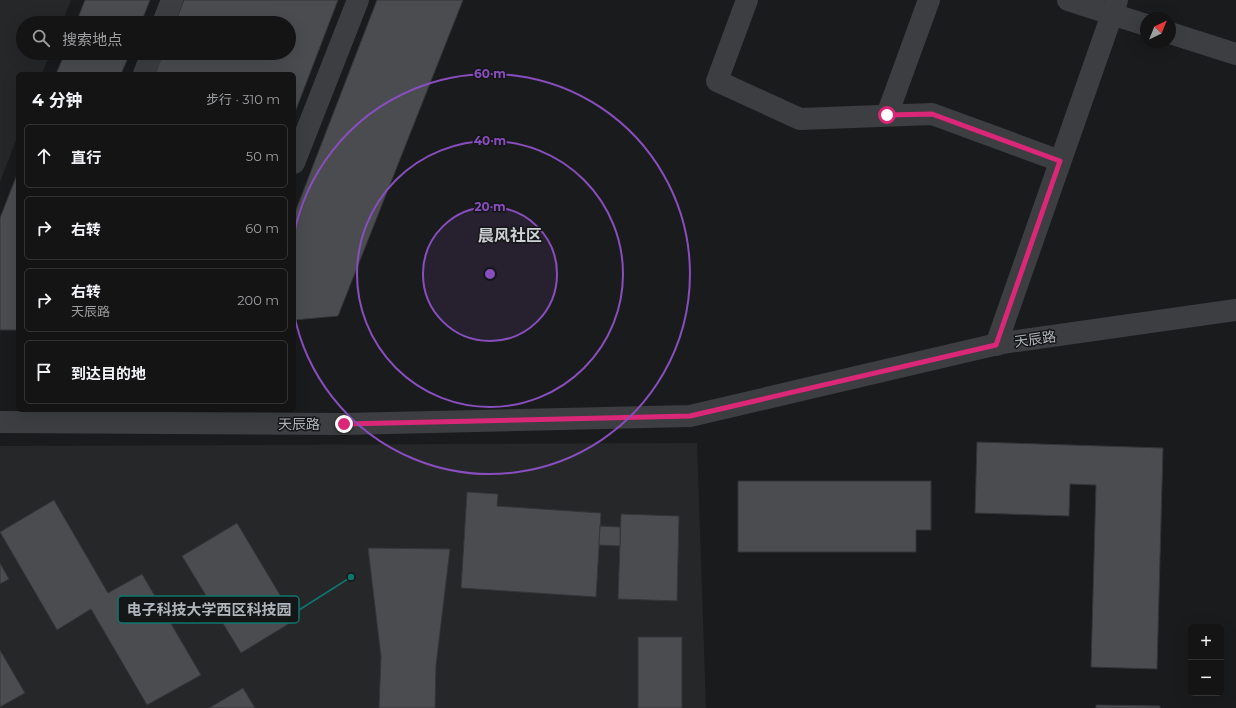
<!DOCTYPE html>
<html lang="zh">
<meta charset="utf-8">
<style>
:root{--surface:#141415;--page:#212122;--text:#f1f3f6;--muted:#9d9ea0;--line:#333334}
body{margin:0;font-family:Montserrat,"Noto Sans SC",sans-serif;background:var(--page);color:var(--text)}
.controls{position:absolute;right:12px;bottom:12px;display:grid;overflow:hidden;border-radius:6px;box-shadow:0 4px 16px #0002}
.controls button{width:36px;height:36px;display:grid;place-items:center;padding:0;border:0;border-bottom:1px solid var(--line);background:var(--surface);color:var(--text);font:20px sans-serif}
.compass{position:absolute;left:1140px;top:12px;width:36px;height:36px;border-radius:50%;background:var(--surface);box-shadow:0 4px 16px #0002;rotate:43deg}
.stop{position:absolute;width:12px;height:12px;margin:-9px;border:3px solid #db2777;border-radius:50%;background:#fff}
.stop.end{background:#db2777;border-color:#fff;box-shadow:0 1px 4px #0008}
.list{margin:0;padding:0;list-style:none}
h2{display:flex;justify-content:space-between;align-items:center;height:52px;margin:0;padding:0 16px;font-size:17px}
h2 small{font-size:13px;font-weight:400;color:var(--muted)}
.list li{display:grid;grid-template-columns:26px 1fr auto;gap:12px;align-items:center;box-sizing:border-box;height:64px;margin:0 8px 8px;padding:0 8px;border:1px solid var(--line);border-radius:6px}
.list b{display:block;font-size:15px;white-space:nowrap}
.list p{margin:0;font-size:13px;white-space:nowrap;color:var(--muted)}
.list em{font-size:13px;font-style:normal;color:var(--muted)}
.icon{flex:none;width:22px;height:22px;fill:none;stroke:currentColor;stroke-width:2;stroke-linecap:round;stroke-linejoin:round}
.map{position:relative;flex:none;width:1236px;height:708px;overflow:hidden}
.search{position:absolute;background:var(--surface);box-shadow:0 4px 16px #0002;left:16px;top:16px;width:280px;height:44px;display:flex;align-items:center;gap:10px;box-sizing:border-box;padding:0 14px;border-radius:22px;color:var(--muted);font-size:15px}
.panel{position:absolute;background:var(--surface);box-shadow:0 4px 16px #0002;left:16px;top:72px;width:280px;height:340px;border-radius:6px}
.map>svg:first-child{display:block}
.built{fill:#262729}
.building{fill:#4a4c4f;stroke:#353538}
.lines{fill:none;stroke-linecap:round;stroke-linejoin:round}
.minor{stroke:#3c3e41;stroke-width:22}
.route{stroke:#db2777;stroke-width:5}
.ring{fill:none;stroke:#884ebe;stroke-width:2}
.labels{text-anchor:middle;stroke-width:3;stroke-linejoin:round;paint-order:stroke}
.street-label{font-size:14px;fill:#aeb5bb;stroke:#151618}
.quarter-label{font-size:16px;font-weight:bold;fill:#cfd3d7;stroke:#151618}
.centre{fill:#884ebe;stroke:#151618;stroke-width:2}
.ring-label{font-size:12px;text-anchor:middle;font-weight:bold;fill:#884ebe;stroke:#151618;stroke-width:3;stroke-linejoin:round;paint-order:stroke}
.leader{fill:none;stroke:#0f766e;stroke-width:1.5}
.callout-dot{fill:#0f766e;stroke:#151618;stroke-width:1.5}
.callout{fill:#151618;stroke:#0f766e;stroke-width:1.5}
.callout-label{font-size:15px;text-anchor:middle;font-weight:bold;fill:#aeb5bb}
</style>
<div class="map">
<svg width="1236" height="708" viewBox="0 0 1236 708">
<rect width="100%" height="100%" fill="#1a1b1c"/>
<g class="built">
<path d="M0,0H71L62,23H23V53H50L42,74H18V135L0,182Z"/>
<path d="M697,443L706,708H0V446Z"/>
</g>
<g class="building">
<path d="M85,0H150L141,23H76Z"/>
<path d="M184,0H338L294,115V74H155L163,53H289V23H175Z"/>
<path d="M377,0H463L338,316L294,320V215Z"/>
<path d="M65,53H130L121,74H56Z"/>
<path d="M18,172V330H0V218Z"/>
<path d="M977,442L1163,448L1157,669L1091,667L1096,485L1070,484L1069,516L975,513Z"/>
<path d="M738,481H931V530H916V552H738Z"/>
<path d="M467,492L498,494L497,506L601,513L596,597L461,588Z"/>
<path d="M54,500L108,593L142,574L201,675L147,705L91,609L57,630L0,532Z"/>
<path d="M621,514L679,516L677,601L618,599Z"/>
<path d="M237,523L295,620L241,653L182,556Z"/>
<path d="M600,526L620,527V546L599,545Z"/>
<path d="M368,548L450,549L436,665L435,708H379L381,657Z"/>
<path d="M0,563L9,579L0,584Z"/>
<rect x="638" y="637" width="44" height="71"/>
<path d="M0,650L25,693L0,707Z"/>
<path d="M243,688L255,708H209Z"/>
<path d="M1096,705L1160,706V708H1096Z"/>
</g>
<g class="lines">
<g class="minor">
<path d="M747,0L717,81L800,119L932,114L1060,161"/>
<path d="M1068,0L1146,25"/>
<path d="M163,23L172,0"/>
<path d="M1170,33L1236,54"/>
<path d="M144,74L152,53"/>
<path d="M887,115L929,0"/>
<path d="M294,163L358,0"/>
<path d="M996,345L1117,0"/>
<path d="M0,422L344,424L690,416L1002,343L1236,310"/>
</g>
</g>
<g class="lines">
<path class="route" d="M344,424L690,416L996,345L1060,161L932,114L887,115"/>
</g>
<circle cx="490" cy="274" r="67" fill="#884ebe" fill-opacity=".12"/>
<g class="ring">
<circle cx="490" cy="274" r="67"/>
<circle cx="490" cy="274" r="133"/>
<path d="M294 234A200 200 0 1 1 294 314"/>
</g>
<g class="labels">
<g class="street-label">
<text transform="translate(1035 339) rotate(-8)" y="5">天辰路</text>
<text x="299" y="429">天辰路</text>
</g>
<g class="quarter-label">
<text x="510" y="241">晨风社区</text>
</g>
</g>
<circle cx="490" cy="274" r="6" class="centre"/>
<g class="ring-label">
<text x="490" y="78">60 m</text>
<text x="490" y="145">40 m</text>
<text x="490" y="211">20 m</text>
</g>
<path class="leader" d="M351 577L299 610"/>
<circle class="callout-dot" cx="351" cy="577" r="4"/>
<rect class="callout" x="118" y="596" width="181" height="27" rx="4"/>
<g class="callout-label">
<text x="209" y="615">电子科技大学西区科技园</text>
</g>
</svg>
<div class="controls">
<button>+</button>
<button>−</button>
</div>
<svg class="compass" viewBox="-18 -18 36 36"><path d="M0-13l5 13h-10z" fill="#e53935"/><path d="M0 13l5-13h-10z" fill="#9d9ea0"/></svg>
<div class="stop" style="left:887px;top:115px"></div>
<div class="stop end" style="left:344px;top:424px"></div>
<div class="search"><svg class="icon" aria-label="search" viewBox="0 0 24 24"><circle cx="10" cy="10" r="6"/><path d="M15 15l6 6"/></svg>搜索地点</div>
<section class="panel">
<h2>4 分钟<small>步行 · 310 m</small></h2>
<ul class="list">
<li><svg class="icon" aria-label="ahead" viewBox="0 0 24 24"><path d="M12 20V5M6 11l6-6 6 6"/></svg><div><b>直行</b></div><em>50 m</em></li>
<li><svg class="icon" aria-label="right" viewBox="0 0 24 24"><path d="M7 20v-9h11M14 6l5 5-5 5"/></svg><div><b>右转</b></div><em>60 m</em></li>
<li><svg class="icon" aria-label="right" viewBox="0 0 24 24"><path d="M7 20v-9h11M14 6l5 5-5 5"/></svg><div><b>右转</b><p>天辰路</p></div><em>200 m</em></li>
<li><svg class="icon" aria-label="arrive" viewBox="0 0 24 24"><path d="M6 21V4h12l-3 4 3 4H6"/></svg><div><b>到达目的地</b></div></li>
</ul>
</section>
</div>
